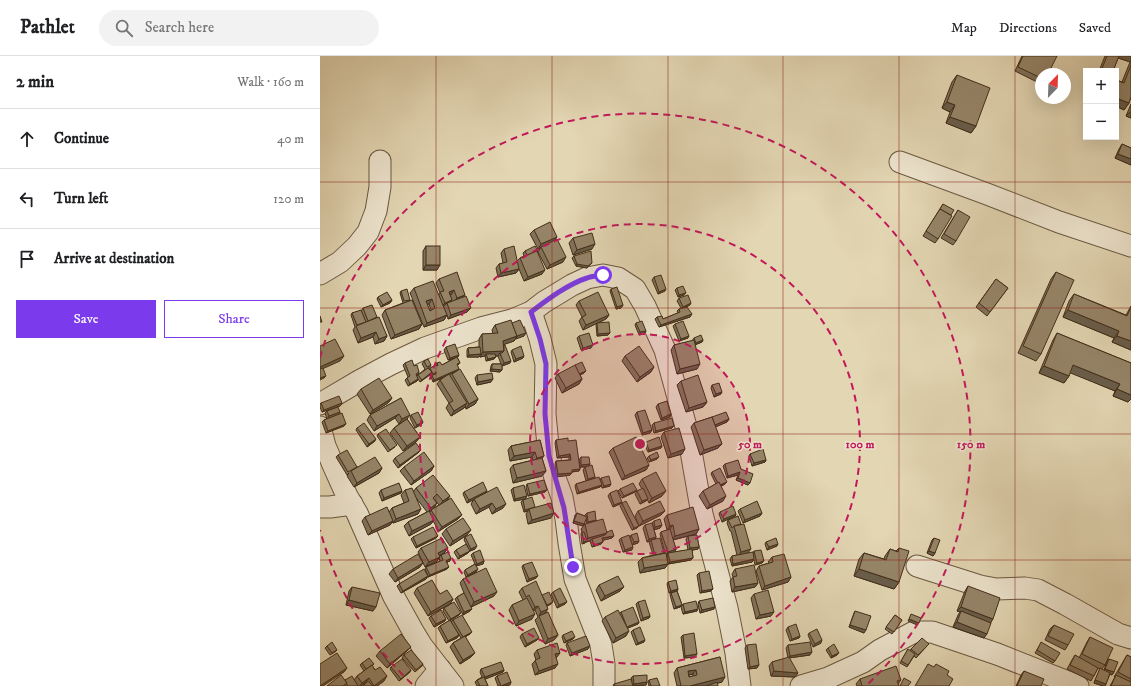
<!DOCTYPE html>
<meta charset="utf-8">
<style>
:root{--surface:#fff;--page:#f2f2f2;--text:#202124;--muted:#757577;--line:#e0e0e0;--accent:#7c3aed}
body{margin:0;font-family:"IM FELL DW Pica",serif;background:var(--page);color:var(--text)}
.controls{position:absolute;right:12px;top:12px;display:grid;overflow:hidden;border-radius:0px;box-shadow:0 4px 16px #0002}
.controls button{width:36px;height:36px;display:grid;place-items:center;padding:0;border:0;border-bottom:1px solid var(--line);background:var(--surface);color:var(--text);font:20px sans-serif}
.compass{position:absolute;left:715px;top:12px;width:36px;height:36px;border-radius:50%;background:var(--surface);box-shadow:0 4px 16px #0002;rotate:23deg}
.stop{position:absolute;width:12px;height:12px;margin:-9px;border:3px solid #7c3aed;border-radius:50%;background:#fff}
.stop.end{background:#7c3aed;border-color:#fff;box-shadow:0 1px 4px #0008}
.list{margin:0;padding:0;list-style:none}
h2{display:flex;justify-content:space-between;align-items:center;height:52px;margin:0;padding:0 16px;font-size:17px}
h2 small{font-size:13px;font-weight:400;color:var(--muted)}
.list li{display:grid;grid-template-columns:26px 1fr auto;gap:12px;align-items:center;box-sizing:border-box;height:60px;padding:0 16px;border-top:1px solid var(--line)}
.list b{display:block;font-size:15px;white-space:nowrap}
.list em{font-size:13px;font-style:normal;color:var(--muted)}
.actions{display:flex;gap:8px;padding:12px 16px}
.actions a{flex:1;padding:9px 0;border:1px solid var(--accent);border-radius:0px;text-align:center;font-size:14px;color:var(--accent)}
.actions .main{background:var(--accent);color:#fff}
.icon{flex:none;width:22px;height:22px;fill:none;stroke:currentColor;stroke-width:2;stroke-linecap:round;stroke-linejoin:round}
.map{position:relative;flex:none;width:811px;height:630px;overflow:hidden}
header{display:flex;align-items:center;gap:24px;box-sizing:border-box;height:56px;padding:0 20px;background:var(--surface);border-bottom:1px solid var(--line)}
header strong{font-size:19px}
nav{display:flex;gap:22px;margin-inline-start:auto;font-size:14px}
.search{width:280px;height:36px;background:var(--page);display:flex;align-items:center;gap:10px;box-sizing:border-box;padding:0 14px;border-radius:22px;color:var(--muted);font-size:15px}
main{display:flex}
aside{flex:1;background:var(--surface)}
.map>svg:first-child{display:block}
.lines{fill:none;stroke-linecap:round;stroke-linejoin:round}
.minor-casing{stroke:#6b5840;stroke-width:23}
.minor{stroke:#ede4ce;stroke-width:21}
.wall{fill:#81725a;stroke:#432e19;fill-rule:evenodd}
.shaded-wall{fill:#695d4a;stroke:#432e19}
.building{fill:#968569;stroke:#432e19;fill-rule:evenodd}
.route{stroke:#7c3aed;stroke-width:5}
.grid{fill:none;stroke:#8f2418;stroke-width:1;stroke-opacity:0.55}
.ring{fill:none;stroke:#c2185b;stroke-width:2;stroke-dasharray:7 5}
.centre{fill:#c2185b;stroke:#ede4ce;stroke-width:2}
.ring-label{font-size:12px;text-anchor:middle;font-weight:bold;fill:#c2185b;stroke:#ede4ce;stroke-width:3;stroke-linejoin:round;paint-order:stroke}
</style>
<header>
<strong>Pathlet</strong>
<div class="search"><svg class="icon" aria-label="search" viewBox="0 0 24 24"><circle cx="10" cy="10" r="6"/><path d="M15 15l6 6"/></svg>Search here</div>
<nav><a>Map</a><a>Directions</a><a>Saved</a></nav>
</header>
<main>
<aside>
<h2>2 min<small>Walk · 160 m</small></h2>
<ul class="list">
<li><svg class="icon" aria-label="ahead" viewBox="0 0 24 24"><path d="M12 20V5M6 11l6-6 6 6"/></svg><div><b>Continue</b></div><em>40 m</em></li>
<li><svg class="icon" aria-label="left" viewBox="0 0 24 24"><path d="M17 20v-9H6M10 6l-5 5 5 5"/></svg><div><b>Turn left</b></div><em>120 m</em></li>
<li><svg class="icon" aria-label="arrive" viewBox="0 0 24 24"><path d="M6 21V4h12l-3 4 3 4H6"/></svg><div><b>Arrive at destination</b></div></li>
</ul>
<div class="actions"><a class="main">Save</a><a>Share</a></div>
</aside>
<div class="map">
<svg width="811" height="630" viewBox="0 0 811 630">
<rect width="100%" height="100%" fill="#e3d6b3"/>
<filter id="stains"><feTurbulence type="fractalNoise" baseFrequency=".005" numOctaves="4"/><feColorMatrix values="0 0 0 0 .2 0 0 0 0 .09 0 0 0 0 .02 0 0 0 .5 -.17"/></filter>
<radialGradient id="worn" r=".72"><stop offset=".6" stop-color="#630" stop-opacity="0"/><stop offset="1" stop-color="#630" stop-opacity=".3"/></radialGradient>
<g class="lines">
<g class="minor-casing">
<g id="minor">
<path d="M580,106L667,138L739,166L811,190"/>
<path d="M0,218L20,206L37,190L48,176L56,155L60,131V105"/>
<path d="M211,256L220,283L226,308L225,358L229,400L235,422L242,441L246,463L249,487L255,523L281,589L284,608V630"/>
<path d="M0,348L39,325L71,308L105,292L161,272L192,264L211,256L224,246L252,229L267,222L283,219L298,222L315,233L325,250L345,294L368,378L382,458L407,552L416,597L420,630"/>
<path d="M0,371L5,390L14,411L27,440L37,457L74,541L94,577L102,590L133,630"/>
<path d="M0,451H10L32,448"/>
<path d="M597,510L660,530L676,533L705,532L718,534L745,548L798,578L811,582"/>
<path d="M106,630L120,613"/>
<path d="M481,630L508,622L543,606L560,594L594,576H612L677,598L758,630"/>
</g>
</g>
<use href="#minor" class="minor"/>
</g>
<g class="wall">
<path d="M702,0H737L721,18V28L695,15Z"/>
<path d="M785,0H811V41L809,47L804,54L796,50V24L802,26L810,6L798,2L793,15H779Z"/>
<path d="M637,19L656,70L651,77L626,67L630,56L622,52L632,26Z"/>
<path d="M811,48V62L806,60Z"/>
<path d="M802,88L811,92V109L795,102L799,93Z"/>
<path d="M623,148L618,183L615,187L603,180Z"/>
<path d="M638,154L636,185L633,189L621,182Z"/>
<path d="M214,174L234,185L243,206L227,213L218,196L221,191L218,193L210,178Z"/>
<path d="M253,182L272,193L253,199L249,187Z"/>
<path d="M106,190L117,214H103V195Z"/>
<path d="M184,193L197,205L200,202L204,200L203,197L205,195H217L222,218L204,225L199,213L196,217L178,221L176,212L179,208L183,207L181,197Z"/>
<path d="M254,200L272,207L267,212L256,210L252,202Z"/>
<path d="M736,216L721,298L716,305L698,297L731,223Z"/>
<path d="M334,221L345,235L338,238L332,224Z"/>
<path d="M119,223L145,239L144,240L147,256L128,263L127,259L124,264L104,271L90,237L94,232L119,239L120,237L116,227ZM107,248H109L111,254L110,255Z"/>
<path d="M676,223L688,232L667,260L656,251Z"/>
<path d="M357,232L366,237L364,239L358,241L355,234Z"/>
<path d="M291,233L303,249L301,252L296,253L290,235Z"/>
<path d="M81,235L90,244L102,268L99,273L71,283L62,259L65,254L83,247L80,237Z"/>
<path d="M754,238L806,259L811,250V294L792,286L794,282L743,261L749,245Z"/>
<path d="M58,241L72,244L70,247L61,251L57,243Z"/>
<path d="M359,242L370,249L364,252L370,261L339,271L335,263L337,261L343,263L358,257L357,255L359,253L361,252L357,245Z"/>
<path d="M259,245L289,259L286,263L278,267L290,277L288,279L277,280L276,269L277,267L263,274L259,265L262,261L256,249Z"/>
<path d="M43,252L57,261L67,280L64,285L55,288L53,281L38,287L33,274L35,271L31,259L32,257L41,255Z"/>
<path d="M192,267L204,280L196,282L194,285L184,288L190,307L182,310V314L180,316L170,315L171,310L172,308H181L178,300H176L174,303L166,305L165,300L160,301V300L159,301H147V294L148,292L159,291V283L162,278H173L172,274L175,269Z"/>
<path d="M316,267L326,275L324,278L319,279L315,269Z"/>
<path d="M355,268L368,282L359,285L353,270Z"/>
<path d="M737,277L811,307L808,346L793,340L795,335L750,316L749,320L744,327L719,317L733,284Z"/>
<path d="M259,280L271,292L261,294L257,282Z"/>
<path d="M374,282L383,284L382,286L375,289L377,313L357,318L351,294L354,289L372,285Z"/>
<path d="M126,291L138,301H137L140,307L137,310V315L158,343L155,348L146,353L145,350L144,352L131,360L126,352L129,347L117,328L120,324L123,322L113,326L111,321L112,319L111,320L110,318L100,326L98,323L97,325L88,330L85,324L88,321L83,309L85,307L94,310L99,316L98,319H96L97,320L105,313L102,308L104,305L111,309L110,311L108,312L109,313L115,310L117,307L122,309L133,303L128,304L124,294Z"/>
<path d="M192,294L203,302L194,306L191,296Z"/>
<path d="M305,300L331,316L317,326L302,305Z"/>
<path d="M264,317L260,319L262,323L259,328L242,337L235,322L238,318Z"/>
<path d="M157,319L171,326L157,329L155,322Z"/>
<path d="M361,325L387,346L383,351L366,356L357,329Z"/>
<path d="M392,329L401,338L394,341L391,332Z"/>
<path d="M41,333L72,342L68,347L50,358L37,338Z"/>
<path d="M81,342L87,363L100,381L96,386L83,395L70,377L74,372L79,368L75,362L54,375L47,364L50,359Z"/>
<path d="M1,347H22L20,350L2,356L0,351V348Z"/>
<path d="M338,348L351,358L350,361L341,364L336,351Z"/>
<path d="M7,355L20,356L19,358L26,368L24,370L6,377L2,366L4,364L7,363L5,357Z"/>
<path d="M317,356L332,374L330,377L322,379L315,359Z"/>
<path d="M91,359L102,368L95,372L90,362Z"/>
<path d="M392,361L409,363L407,366L395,371L402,388L398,392L380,399L371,371L374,367Z"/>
<path d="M334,367L352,372L334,377L332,369Z"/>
<path d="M37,372L55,385L47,391L36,374Z"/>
<path d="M344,376L362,398L348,402L341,381Z"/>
<path d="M58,378L75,391L68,396L57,380Z"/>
<path d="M220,384L224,400L222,402L226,415L222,420L193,427L190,413L193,409L213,404L212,401L190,405L188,394L191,390Z"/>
<path d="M236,384L248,385L260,408L259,404L261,401L270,408L268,411L275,421L274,423L280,424L281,422L290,430L282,432L281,429L280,431L257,438L255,430L256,428L266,425L263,414L265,411H268H260V413L259,415L252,416L250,419L236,421L235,408L236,405L249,404V401L237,402L235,387Z"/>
<path d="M326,386L342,390L341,392L328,396L324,388Z"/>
<path d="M293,392L329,409L326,414L302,424L289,396Z"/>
<path d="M101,394L99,396L78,412L73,405L75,402Z"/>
<path d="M430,398L446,404L445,406L432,410L429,400Z"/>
<path d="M18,399L37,411L62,412L59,417L34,431L27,420L29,417L27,419L16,401Z"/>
<path d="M329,400L337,403L329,406L327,402Z"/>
<path d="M405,408L421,413L428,429L416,424L418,419L407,422L403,410Z"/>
<path d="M114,410L111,415L91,429L80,415L84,411Z"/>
<path d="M392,416L405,428L401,430L403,445L387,453L379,440L383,435L396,428L391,418Z"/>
<path d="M322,423L342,440L329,447L327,443L326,445L320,448L315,438L317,435L322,433L319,428Z"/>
<path d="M207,428L225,436L208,440L206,431Z"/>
<path d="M96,432L130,440L127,444L142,459L138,463L119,475L113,465L111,468L89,480L84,470L88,466L107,456L97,443L98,458L73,467L72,466L70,469L48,479L42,465L45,461L69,456L72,452L84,447L81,439L85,434L94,435ZM114,443L119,449L111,454L110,456L109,455L114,452Z"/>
<path d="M193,432L207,440L205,443L194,445L191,434Z"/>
<path d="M300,433L317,434L315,436L302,442L298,435Z"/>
<path d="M61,434L82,435L81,437L62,445L59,437Z"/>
<path d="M167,435L166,438L183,452L172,458L169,451L156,458L151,448L154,443L165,438L147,447L143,438L144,436Z"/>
<path d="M290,437L300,448L293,451L288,440Z"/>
<path d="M203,444L231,462L208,468L206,458L208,455L204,456L201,446Z"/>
<path d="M302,447L319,470L317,472L312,474L300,450Z"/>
<path d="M420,453L442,457L440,460L423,467L418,455Z"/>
<path d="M318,455L341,459L319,470L315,460Z"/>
<path d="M400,456L416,458L415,460L402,466L399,458Z"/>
<path d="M257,457L265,460V459L267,457L276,464V465L287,476L294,480L292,482L283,484V486L281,488L272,491L270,485L266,486L265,487L262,488L261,478L262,476L261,473L265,468H267L266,463L264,468L263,470L253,467L255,459Z"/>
<path d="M347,459L379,473L376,478L353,484L356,493L355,496L368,494L366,483L368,480L378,493L372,494L373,502L371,504L348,508L347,499L348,498H346L348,508L345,512L320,517L318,506L322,502L333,499L329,486L330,485L327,486L323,472L325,469L334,473L332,467L334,465L342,469L340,472L334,474L336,481L335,483L343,497H345L340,478L341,476L347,474L344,463Z"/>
<path d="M418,460L428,497H433L434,495L442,507L435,509L434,504L432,506L412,510L410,503L412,500L417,499L411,475H410L407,467L408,464Z"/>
<path d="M126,473L147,479L130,490L122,478Z"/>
<path d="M311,479L318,487L312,489L310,481Z"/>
<path d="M118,480L116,482L96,492L91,483L93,481Z"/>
<path d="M145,481L155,493L150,495L148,497L138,503L134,496L136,494L148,491L144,484Z"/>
<path d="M301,482L312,494L303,496L299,484Z"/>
<path d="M614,482L615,497L613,500L607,497L612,484Z"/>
<path d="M446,486L457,490L447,494L445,488Z"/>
<path d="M101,492H128L124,497L119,499L120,500L121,499L130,505L127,506V513L108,521V520L106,523L81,537L77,530L79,528L108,520L105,513L106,511L120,505L119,502L117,505L105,511L98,496Z"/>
<path d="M579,492V526L574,533L534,520L539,503L544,497L564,503L565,500L570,493L576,495Z"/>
<path d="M153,497L164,505L163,508L156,510V516L146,521L144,516L145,514L155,508L151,499Z"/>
<path d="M452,501L471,521L468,526L442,534L436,515L439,510L449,507L448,506Z"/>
<path d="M203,509L216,522L207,526L202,511Z"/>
<path d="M100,511L75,526L69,518L73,513Z"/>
<path d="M415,513L438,527L435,531L412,536L410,525L413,521L412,518Z"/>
<path d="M379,517L393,533L391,535L380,537L377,519Z"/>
<path d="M143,523L174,540L151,551L150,555L143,559L135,543L137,541L144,537L140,527Z"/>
<path d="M348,526L358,533L357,535L362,549L360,551L354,553L350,539L351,537L354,536L349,537L347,528Z"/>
<path d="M279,529L300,535L281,545L276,534Z"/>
<path d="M648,530L673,563L670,566L664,582L633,571L638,559L640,556L637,555L645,535Z"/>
<path d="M32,531L53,555L26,549L29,535Z"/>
<path d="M97,532L120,538L133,543L130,548L108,560L94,537Z"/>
<path d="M202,532L222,539L231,548L227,550L226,556L238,579L234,584L225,588L215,564L218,561L215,554L213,555L212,563L196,570L189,554L192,549L203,544L199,536Z"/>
<path d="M233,536L245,548L237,552L231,538Z"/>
<path d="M434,538L451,560L436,563L431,542Z"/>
<path d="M379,545L394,553L380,557L378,548Z"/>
<path d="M318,546L330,560L329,562L321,565L316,548Z"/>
<path d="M363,548L377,555L363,558L361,551Z"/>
<path d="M124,552L139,559L131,564V566L133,564L150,578L145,581L151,601L140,608L130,591L133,587L141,582L137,576L139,579L137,582L126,587L118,572L120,570L129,565L123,555Z"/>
<path d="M535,555L544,577L529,571L534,557Z"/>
<path d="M301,556L319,566L318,568L307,572L306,580L293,587L282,565L285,561L300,557Z"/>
<path d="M575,559L582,564L572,578L565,573Z"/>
<path d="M111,560L125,565L114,571L109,562Z"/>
<path d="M734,569L748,589L745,594L725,584L730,573Z"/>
<path d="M468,571L480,580L479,582L470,585L466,574Z"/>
<path d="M313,574L324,586L316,589L311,576Z"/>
<path d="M489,577L501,587L493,591L488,579Z"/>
<path d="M202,578L217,584L205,591L200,581Z"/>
<path d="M243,579L255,581L253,583L244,587L242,581Z"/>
<path d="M363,579L375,601L364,602L361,581Z"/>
<path d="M770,581L785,609L782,613L784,614L787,605L789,603L794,616L792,619L790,618L785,630H783L774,627L780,613L778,612L771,625L747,613L752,604L755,599L759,602L767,586Z"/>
<path d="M247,587L268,593L250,600L246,589Z"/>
<path d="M427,589L437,612L428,613L425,592Z"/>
<path d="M468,589L490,599L469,602L475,621L451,620L449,610L452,606L468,602L466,592Z"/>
<path d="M720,589L735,605L733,607L715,597Z"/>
<path d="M7,590L17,594L15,596L10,599L5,592Z"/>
<path d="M607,590L596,602L594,600L587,611L580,607L588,593L590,595L591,593Z"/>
<path d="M91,591L87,595L67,612L56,600L60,595Z"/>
<path d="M508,592L519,597L517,599L511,602L506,594Z"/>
<path d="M217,594L240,597L236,601L235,612L215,619L212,608L216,604L214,598Z"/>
<path d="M84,599L103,608L102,610L95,616L82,602Z"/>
<path d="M807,599L811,601V630H790L795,621H794Z"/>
<path d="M400,601L402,626L386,630H357L354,617L357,612ZM373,618V620L369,621V619Z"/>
<path d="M42,607L54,608L52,610L64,625L57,630H43L45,627L41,630H7L25,624H34L37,620L44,615L40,609Z"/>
<path d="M71,611L90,616L79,625L70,613Z"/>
<path d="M161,613L184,614L183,616L165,623L168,630H157L155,626L157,624L162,621L160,616Z"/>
<path d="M704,615L721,630H696L701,619Z"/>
<path d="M177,620L191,626L190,628L186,630H178L175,622Z"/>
<path d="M313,620L327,626L326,629L313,630H293L294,628L312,625L311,622Z"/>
<path d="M540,623L581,624L578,628L579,630H537L536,628Z"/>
<path d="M329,624L340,630H329L328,626Z"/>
</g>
<g class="shaded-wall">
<path d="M797,0H811V5L810,6L796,1Z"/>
<path d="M796,42L809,47L804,54L796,50Z"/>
<path d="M627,46L635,49L630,56L622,52Z"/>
<path d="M810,56H811V62L806,60Z"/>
<path d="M630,61L656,70L651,77L626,67Z"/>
<path d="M798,98L811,103V109L795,102Z"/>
<path d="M237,181L234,185L218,193L221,188Z"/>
<path d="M275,188L272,193L253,199L257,194Z"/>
<path d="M246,201L243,206L227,213L230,209Z"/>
<path d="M272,207L267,212L256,210L257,208Z"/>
<path d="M106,209H120L117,214H103Z"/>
<path d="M199,213L196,217L178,221L181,217Z"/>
<path d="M225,214L222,218L204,225L208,221Z"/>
<path d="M346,233L345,235L338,238L339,236Z"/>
<path d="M134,234L131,239L129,236Z"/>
<path d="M366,237L364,239L358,241L359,239Z"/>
<path d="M145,239L142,243L133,247L137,242Z"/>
<path d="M112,243L109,248L103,250L106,245Z"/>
<path d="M72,244L70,247L61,251L63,249Z"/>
<path d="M132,244L129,248L127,247L124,250L121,251L125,247Z"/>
<path d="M371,247L370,249L361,253L363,251Z"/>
<path d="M303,249L301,252L296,253L297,251Z"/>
<path d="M151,252L147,256L128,263L131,259Z"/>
<path d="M748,254L799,275L794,282L743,261Z"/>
<path d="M372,258L370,261L339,271L341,269Z"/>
<path d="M127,259L124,264L104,271L107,267Z"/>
<path d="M289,259L286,263L263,274L266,269Z"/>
<path d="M102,268L99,273L71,283L75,279Z"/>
<path d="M326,275L324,278L319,279L320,276Z"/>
<path d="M56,276L53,281L38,287L41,282Z"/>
<path d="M206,277L204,280L196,283L197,280Z"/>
<path d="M290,277L288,279L277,280L278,278Z"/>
<path d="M67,280L64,285L55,288L59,283Z"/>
<path d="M197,280L194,285L180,290L183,285Z"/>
<path d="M369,280L368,282L359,285L361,283Z"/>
<path d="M797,280L811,285V294L792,286Z"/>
<path d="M383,284L382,286L374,289L376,287Z"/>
<path d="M273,289L271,292L261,294L263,292Z"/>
<path d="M184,295L181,300L180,297L178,300H167L166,298L165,300L160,301L163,296Z"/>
<path d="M161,298L159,301H147L149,299Z"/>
<path d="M139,299L138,301L128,304L130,302Z"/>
<path d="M24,300L20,305L0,314V311Z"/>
<path d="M204,300L203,302L194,306L196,303Z"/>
<path d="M176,301L174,303L166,305L168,303Z"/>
<path d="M191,305L190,307L182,310L184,307Z"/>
<path d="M380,308L377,313L357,318L360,313Z"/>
<path d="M753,309L800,328L795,335L748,316Z"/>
<path d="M724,310L749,320L744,327L719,317Z"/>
<path d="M334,311L331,316L317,326L320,321Z"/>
<path d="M139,313L137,315L113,326L114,324Z"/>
<path d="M172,313L182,314L180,316L170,315Z"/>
<path d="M266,315L264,317L256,321L257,319Z"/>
<path d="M112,316L110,319L100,326L102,324Z"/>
<path d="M6,320L4,322L0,324V322Z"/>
<path d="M98,323L97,325L88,330L90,328Z"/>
<path d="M173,323L171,326L157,329L158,326Z"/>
<path d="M262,323L259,328L242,337L246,332Z"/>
<path d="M797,333L811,339V343L808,346L793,340Z"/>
<path d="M402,336L401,338L394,341L396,338Z"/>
<path d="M72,342L68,347L50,358L53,354Z"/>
<path d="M158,343L155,348L146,353L149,348Z"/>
<path d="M387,346L383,351L366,356L369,352Z"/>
<path d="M22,347L20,350L2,356L4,354Z"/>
<path d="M147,347L144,352L131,360L134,355Z"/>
<path d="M20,356L19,359L7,363L9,360Z"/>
<path d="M79,358L75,362L54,375L57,370Z"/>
<path d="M351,358L350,361L341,364L342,362Z"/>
<path d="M90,359L87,363L79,368L82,363Z"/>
<path d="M409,363L407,366L393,372L395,369Z"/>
<path d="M103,366L102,368L95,372L97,369Z"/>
<path d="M26,368L24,370L6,377L8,375Z"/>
<path d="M354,370L352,372L334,377L336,375Z"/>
<path d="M332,374L330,377L322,379L323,377Z"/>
<path d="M100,381L96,386L83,395L87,390Z"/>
<path d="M56,383L55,385L47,391L49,388Z"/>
<path d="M402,388L398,392L380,399L384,394Z"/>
<path d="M342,390L341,392L328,396L329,394Z"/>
<path d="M365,393L362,398L348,402L351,398Z"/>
<path d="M101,394L99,396L78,412L80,409Z"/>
<path d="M215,396L212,401L190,405L194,400Z"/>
<path d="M250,398L249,401L237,402L239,400Z"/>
<path d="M224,400L220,405L213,406L217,402Z"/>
<path d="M339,401L337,403L329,406L331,404Z"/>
<path d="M446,404L445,406L432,410L434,407Z"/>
<path d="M270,408L268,411H260L261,409Z"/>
<path d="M329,409L326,414L302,424L305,420Z"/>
<path d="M114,410L111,415L91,429L94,425Z"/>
<path d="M62,412L59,417L34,431L37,427Z"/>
<path d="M260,413L259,415L250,416L252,414Z"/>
<path d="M226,415L222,420L193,427L197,422Z"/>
<path d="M420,416L418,419L407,422L408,420Z"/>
<path d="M252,417L250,419L236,421L238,418Z"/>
<path d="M275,421L274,423L266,425L268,423Z"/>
<path d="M418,422L430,427L428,429L416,424Z"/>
<path d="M407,426L405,428L398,432L400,430Z"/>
<path d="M291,428L290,430L282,432L284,430Z"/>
<path d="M282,429L280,431L257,438L259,436Z"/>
<path d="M227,434L225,436L208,440L210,438Z"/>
<path d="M317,434L315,436L302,442L304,440Z"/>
<path d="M82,435L81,437L62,445L64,442Z"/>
<path d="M167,435L165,438L147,447L149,444Z"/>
<path d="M346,435L342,440L329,447L332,442Z"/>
<path d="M130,440L126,445L119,450L123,445Z"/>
<path d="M207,440L205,443L194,445L195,443Z"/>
<path d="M406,440L403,445L387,453L390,449Z"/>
<path d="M328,443L326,445L320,448L322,445Z"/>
<path d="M302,446L300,448L293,451L294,449Z"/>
<path d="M117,447L114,452L108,457L111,452Z"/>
<path d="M172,447L169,451L156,458L160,453Z"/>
<path d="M186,448L183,452L172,458L176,453Z"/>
<path d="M215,451L213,453H209L208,455L204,456L205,454Z"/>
<path d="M101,453L98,458L73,467L76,463Z"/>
<path d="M345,455L341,459L319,470L323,465Z"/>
<path d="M234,457L231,462L208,468L212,464Z"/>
<path d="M442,457L440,460L423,467L425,464Z"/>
<path d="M416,458L415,460L402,466L404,463Z"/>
<path d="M142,459L138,463L119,475L122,471Z"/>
<path d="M114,464L111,468L89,480L92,475Z"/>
<path d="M276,464L275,467L267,468L268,466Z"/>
<path d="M73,465L70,469L48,479L52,475Z"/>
<path d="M254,465L264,468L263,470L253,467Z"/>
<path d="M342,469L340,472L334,474L335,471Z"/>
<path d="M353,469L349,474H347L350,470Z"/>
<path d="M319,470L317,472L312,474L314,472Z"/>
<path d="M379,473L376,478L352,484L355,480Z"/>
<path d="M151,474L147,479L130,490L133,485Z"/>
<path d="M287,477L284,481L272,483L270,485L266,486L265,487L262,488L264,486L266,485L268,482Z"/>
<path d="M118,480L116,482L96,492L97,490Z"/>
<path d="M294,480L292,482L280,485L282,482Z"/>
<path d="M336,481L335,483L327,486L329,483Z"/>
<path d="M319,485L318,487L312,489L314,486Z"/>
<path d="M283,486L281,488L272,491L274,489Z"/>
<path d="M458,488L457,490L447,494L449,491Z"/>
<path d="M157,490L155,493L150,495L151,493Z"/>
<path d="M313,491L312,494L303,496L305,494Z"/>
<path d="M379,491L378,493L369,495L370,492Z"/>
<path d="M128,492L124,497L115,502L118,497Z"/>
<path d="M356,493L355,496L346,499L348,496Z"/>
<path d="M431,493L427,498L418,500L421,496Z"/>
<path d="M150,495L148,497L138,503L140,500Z"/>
<path d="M609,495L615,497L613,500L607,497Z"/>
<path d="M120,501L117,505L105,511L109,506Z"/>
<path d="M131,502L130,505L124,507L126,505Z"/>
<path d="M373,502L371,504L348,508L350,506Z"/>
<path d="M434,503L432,506L412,510L413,508Z"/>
<path d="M164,505L163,508L155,510L157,508Z"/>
<path d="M444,505L442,507L435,509L437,507Z"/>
<path d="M103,507L100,511L75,526L78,522Z"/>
<path d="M348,508L345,512L320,517L324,512Z"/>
<path d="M129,511L127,513L108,521L110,519Z"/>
<path d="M158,513L156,516L146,521L148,519Z"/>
<path d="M539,513L579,526L574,533L534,520Z"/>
<path d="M108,520L106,523L81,537L83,535Z"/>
<path d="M218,520L216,522L207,526L209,523Z"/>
<path d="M471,521L468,526L442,534L445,530Z"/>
<path d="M438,527L435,531L412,536L415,531Z"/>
<path d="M304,531L300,535L281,545L285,540Z"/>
<path d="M358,533L357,535L349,537L351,535Z"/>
<path d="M393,533L391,535L380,537L382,535Z"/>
<path d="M177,536L174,540L151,551L154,546Z"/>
<path d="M133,543L130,548L108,560L111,556Z"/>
<path d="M29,544L56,551L53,555L26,549Z"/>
<path d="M233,546L231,548L225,551L227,549Z"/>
<path d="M247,546L245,548L237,552L239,549Z"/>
<path d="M362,549L360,551L354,553L356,551Z"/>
<path d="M218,550L215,554L212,555L215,551Z"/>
<path d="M395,551L394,553L380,557L382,554Z"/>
<path d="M641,551L673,563L670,568L641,555L640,556L637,555Z"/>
<path d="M152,553L150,555L143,559L144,556Z"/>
<path d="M228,553L225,557L219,560L221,556Z"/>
<path d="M378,553L377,555L363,558L365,556Z"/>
<path d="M454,556L451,560L436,563L440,559Z"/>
<path d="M141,557L139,559L129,565L131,563Z"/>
<path d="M215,558L212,563L196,570L199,565Z"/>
<path d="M330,560L329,562L321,565L323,562Z"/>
<path d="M126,563L125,565L114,571L116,568Z"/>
<path d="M589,563L599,567L597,569L588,565Z"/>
<path d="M319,566L318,568L306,573L307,571Z"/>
<path d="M637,566L667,578L664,582L633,571Z"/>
<path d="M530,569L546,574L544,577L529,571Z"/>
<path d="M309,575L306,580L293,587L296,582Z"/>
<path d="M152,576L150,578L141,583L143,581Z"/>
<path d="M139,579L137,582L126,587L128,585Z"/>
<path d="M238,579L234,584L225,588L228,583Z"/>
<path d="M480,580L479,582L470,585L472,583Z"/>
<path d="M255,581L253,583L244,587L246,585Z"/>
<path d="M219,582L217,584L205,591L207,588Z"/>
<path d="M325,584L324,586L316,589L318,587Z"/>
<path d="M502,584L501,587L493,591L495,588Z"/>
<path d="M270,590L268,593L250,600L252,597Z"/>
<path d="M91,591L87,595L67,612L70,608Z"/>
<path d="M492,596L490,599L468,602L470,600Z"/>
<path d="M155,597L151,601L140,608L143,604Z"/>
<path d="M240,597L237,601L232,603L235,598Z"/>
<path d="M519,597L517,599L511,602L512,600Z"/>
<path d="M377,598L375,601L364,602L365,600Z"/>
<path d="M238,608L235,612L215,619L219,615Z"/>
<path d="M439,609L437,612L428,613L430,611Z"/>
<path d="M27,612L24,616L3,630H0Z"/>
<path d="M785,613L794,616L792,619L783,615Z"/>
<path d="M91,614L90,616L79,625L81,623Z"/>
<path d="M184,614L183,616L163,624L165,621Z"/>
<path d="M376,614L373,618L365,620L368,615Z"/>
<path d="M454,615L478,617L475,621L451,620Z"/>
<path d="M67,620L64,625L57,630H54Z"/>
<path d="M405,621L402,626L386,630H370Z"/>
<path d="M49,622L45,627L41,630H40L42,627Z"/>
<path d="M775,624L786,628L785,630H783L774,627Z"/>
<path d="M191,626L190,629L186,630H182Z"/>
<path d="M327,626L326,629L312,630L314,628Z"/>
</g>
<g class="building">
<path d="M703,0H737L728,18H721V22L698,11Z"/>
<path d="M787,0H799L793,15H781Z"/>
<path d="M811,9V41L809,47L796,42V24L804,27Z"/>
<path d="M637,19L670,32L656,70L630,61L635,49L627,46Z"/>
<path d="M802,88L811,92V103L798,98Z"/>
<path d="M623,148L634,154L631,159L620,153Z"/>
<path d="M620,153L632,160L618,183L606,175Z"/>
<path d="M638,154L650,161L636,185L624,178Z"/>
<path d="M230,166L237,181L221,188L214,174Z"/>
<path d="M272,177L275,188L257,194L253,182Z"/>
<path d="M237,183L246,201L230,209L221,191Z"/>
<rect x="106" y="190" width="14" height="19"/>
<path d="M194,190L199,213L181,217L179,208L187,206L184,193Z"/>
<path d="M215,190L218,195L207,199L205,195Z"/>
<path d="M217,195L225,214L208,221L200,202Z"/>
<path d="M271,195L272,207L268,210L257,208L254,200Z"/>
<path d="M137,216L145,239L137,242L134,234L129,236L132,244L125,247L120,236L124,235L119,223Z"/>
<path d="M736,216L754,224L721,298L703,290Z"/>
<path d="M341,219L346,233L339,236L334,221Z"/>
<path d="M676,223L688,232L670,256L659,247Z"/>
<path d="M113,225L127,259L107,267L94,232ZM112,243L115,252L110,255L106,245Z"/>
<path d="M363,230L366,237L359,239L357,232Z"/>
<path d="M297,231L303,249L297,251L291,233Z"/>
<path d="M87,233L90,244L84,245L81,235Z"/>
<path d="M67,236L72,244L63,249L58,241Z"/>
<path d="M278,236L289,259L266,269L262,261L266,259L259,245Z"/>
<path d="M754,238L807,260L811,251V285L797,280L799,275L748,254Z"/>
<path d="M368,239L371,247L363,251L359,242Z"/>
<path d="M146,240L151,252L131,259L127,247Z"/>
<path d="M92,244L102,268L75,279L65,254Z"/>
<path d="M52,249L57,261L48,265L43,252Z"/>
<path d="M367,251L372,258L341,269L337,261L342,260L343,263L360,256L359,253Z"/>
<path d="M41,254L46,266L37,269L32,257Z"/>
<path d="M0,260L2,266H0Z"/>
<path d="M59,261L67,280L59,283L56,276L41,282L36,270Z"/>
<path d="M191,264L197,280L183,285L184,295L163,296L162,278L178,277L175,269Z"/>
<path d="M200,264L206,277L197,280L192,267Z"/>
<path d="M322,265L326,275L320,276L316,267Z"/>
<path d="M363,265L369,280L361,283L355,268Z"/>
<path d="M289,266L290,277L278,278L277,267Z"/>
<path d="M269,277L273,289L263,292L259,280Z"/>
<path d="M737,277L811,307V339L797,333L800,328L753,309L749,320L724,310Z"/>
<path d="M381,279L383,284L376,287L374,282Z"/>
<path d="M15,283L24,300L0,311V290Z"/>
<path d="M374,284L380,308L360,313L354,289Z"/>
<path d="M135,288L139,299L130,302L126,291Z"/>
<path d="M184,289H185L191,305L184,307L180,297H182L184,295Z"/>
<path d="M201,290L204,300L196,303L192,294Z"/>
<path d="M319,290L334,311L320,321L305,300Z"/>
<path d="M160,291L161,298L149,299L148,292Z"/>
<path d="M166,298H175L176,301L168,303Z"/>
<path d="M137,301L140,307L137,308L139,313L114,324L112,319L116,318V316L113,318L110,312L116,309L118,310L117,307L120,306L122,309Z"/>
<path d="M108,303L111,309L107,311L104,305Z"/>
<path d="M92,304L94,310L97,309L99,316L96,318L98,323L90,328L87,322L90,320L85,307Z"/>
<path d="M262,306L266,315L259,318L255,309Z"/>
<path d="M172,308H182V314L172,313Z"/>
<path d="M255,309L262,323L246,332L238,318Z"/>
<path d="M3,312L6,320L0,322V313Z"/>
<path d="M108,312L112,316L102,324L98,319Z"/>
<path d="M140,313L158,343L149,348L132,318Z"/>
<path d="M172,317L173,323L158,326L157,319Z"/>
<path d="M129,318L147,347L134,355L129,347L133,345L120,324Z"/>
<path d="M378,319L387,346L369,352L361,325Z"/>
<path d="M59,322L72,342L53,354L41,333Z"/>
<path d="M399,327L402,336L396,338L392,329Z"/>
<path d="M19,340L22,347L4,354L1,347Z"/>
<path d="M81,342L90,359L82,363L79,358L57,370L50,359Z"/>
<path d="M347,345L351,358L342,362L338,348Z"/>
<path d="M18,351L20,356L9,360L7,355Z"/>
<path d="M325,354L332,374L323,377L317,356Z"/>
<path d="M98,356L103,366L97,369L91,359Z"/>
<path d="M406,356L409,363L395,369L392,361Z"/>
<path d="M22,357L26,368L8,375L4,364Z"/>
<path d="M392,361L402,388L384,394L374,367Z"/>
<path d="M352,362L354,370L336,375L334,367Z"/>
<path d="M87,363L100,381L87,390L74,372Z"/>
<path d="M44,367L56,383L49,388L37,372Z"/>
<path d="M359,372L365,393L351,398L344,376Z"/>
<path d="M66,373L77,389L70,394L58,378Z"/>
<path d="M316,381L329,409L305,420L293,392Z"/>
<path d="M339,381L342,390L329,394L326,386Z"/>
<path d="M248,382V385L256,384L260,413L252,414V417L238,418L236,405L251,404L250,398L239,400L236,384Z"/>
<path d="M220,384L224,400L217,402L215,396L194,400L191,390Z"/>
<path d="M96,387L101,394L80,409L75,402Z"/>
<path d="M443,393L446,404L434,407L430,398Z"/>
<path d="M27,394L37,411L28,416L18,399Z"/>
<path d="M104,396L114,410L94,425L84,411Z"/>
<path d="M337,396L339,401L331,404L329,400Z"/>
<path d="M55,401L62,412L37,427L31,415Z"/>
<path d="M261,401H269L270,408L261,409Z"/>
<path d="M222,402L226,415L197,422L193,409Z"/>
<path d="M418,404L421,413L433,418L430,427L418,422L420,416L408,420L405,408Z"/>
<path d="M272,409L275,421L268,423L265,411Z"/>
<path d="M400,412L407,426L400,429L399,426L398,427L392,416Z"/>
<path d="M336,416L346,435L332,442L322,423Z"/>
<path d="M113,419L130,440L123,445L117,438L113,442L117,447L111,452L96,432Z"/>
<path d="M289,420L291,428L284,430L281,422Z"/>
<path d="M279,421L282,429L259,436L256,428Z"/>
<path d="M224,424L227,434L210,438L207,428Z"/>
<path d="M163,426L167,435L149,444L144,436Z"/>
<path d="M399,426L406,440L390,449L383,435Z"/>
<path d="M79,427L82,435L64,442L61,434Z"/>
<path d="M313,427L317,434L304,440L300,433Z"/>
<path d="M204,429L207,440L195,443L193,432Z"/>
<path d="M177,431L186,448L176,453L172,447L160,453L154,443Z"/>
<path d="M92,432L101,453L76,463L72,452L89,445L85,434Z"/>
<path d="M323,432L328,443L322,445L317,435Z"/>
<path d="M297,434L302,446L294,449L290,437Z"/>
<path d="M212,441L215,451L205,454L203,444Z"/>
<path d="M131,442L142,459L122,471L111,454Z"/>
<path d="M306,445L319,470L314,472L302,447Z"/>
<path d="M340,445L345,455L323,465L318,455Z"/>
<path d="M437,445L442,457L425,464L420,453Z"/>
<path d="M231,447L234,457L212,464L209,453Z"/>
<path d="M413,450L416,458L404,463L400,456Z"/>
<path d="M67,451L73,465L52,475L45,461Z"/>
<path d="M373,451L379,473L355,480L353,469L350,470L347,459Z"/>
<path d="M109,455L114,464L92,475L88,466Z"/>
<path d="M275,455L276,464L268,466L267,457Z"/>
<path d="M257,457L267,461L264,468L254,465Z"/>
<path d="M418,460L421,468L414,470L412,472L408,464Z"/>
<path d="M143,462L151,474L133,485L126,473Z"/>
<path d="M283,463L287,477L268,482L265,468Z"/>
<path d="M340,463L342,469L335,471L334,465Z"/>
<path d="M332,467L336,481L329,483L325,469Z"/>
<path d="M424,468L431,493L421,496L414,470Z"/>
<path d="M113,471L118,480L97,490L93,481Z"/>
<path d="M350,473L356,493L348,496L341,476Z"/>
<path d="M292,474L294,480L282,482L283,486L274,489L272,483L285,479L287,477V476Z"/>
<path d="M262,476H264L267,485L264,486Z"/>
<path d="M317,477L319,485L314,486L311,479Z"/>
<path d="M151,478L157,490L151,493L145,481Z"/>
<path d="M309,479L313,491L305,494L301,482Z"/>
<path d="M377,479L379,491L370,492L368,480Z"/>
<path d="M122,482L128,492L118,497L120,501L109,506L101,492Z"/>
<path d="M340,482L344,497L335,499L331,484Z"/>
<path d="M456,482L458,488L449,491L446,486Z"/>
<path d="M614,482L620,484L615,497L609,495Z"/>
<path d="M146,488L150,495L140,500L136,494Z"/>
<path d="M579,492L589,495L579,526L539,513L544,497L566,504L570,493L578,496Z"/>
<path d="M372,493L373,502L350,506L348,497Z"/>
<path d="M160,494L164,505L157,508L153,497Z"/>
<path d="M441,494L444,505L437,507L434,495Z"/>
<path d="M128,496L131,502L126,505L129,511L110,519L106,511L123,504L121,499Z"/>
<path d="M433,496L434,503L413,508L412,500Z"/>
<path d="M346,497L348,508L324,512L322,502Z"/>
<path d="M98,498L103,507L78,522L73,513Z"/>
<path d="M464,498L471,521L445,530L439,510L453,506L452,501Z"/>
<path d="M212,506L218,520L209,523L203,509Z"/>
<path d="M155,508L158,513L148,519L145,514Z"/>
<path d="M434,509L438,527L415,531L413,521L417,520L415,513Z"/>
<path d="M166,512L177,536L154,546L143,523Z"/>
<path d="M104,513L108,520L83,535L79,528Z"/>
<path d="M389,515L393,533L382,535L379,517Z"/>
<path d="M298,520L304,531L285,540L279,529Z"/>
<path d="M112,524L120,538L127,534L133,543L111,556L97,532Z"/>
<path d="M356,524L358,533L351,535L348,526Z"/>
<path d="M216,525L228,553L221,556L218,550L215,551L209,539L206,541L202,532Z"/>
<path d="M648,530L680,542L673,563L641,551Z"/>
<path d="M32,531L60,537L56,551L29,544Z"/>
<path d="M240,532L247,546L239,549L233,536Z"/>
<path d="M448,534L454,556L440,559L434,538Z"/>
<path d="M357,535L362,549L356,551L351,537Z"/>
<path d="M229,536L233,546L227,549L222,539Z"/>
<path d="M144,537L152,553L144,556L137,541Z"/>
<path d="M207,542L215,558L199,565L192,549Z"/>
<path d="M393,542L395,551L382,554L379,545Z"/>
<path d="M325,544L330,560L323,562L318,546Z"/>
<path d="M376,545L378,553L365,556L363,548Z"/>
<path d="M134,546L141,557L131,563L124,552Z"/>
<path d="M313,551L319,566L307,571L301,556Z"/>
<path d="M121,554L126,563L116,568L111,560Z"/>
<path d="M298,554L309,575L296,582L285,561Z"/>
<path d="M535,555L551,560L546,574L530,569Z"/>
<path d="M641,555L671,567L667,578L637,566Z"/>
<path d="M228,556L238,579L228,583L219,560Z"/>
<path d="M591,558L601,562L599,567L589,563Z"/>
<path d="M142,559L152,576L143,581L133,564Z"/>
<path d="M575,559L582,564L574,576L566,571Z"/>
<path d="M130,564L139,579L128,585L120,570Z"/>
<path d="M476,568L480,580L472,583L468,571Z"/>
<path d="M734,569L754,578L748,589L728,580Z"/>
<path d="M320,571L325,584L318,587L313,574Z"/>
<path d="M214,572L219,582L207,588L202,578Z"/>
<path d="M497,573L502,584L495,588L489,577Z"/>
<path d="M252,575L255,581L246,585L243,579Z"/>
<path d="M374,577L377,598L365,600L363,579Z"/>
<path d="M81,578L91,591L70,608L60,595Z"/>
<path d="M145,580L155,597L143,604L133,587Z"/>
<path d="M266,580L270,590L252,597L247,587Z"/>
<path d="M770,581L793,592L785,609L762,598Z"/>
<path d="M602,582L609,588L598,599L591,593Z"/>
<path d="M12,586L17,594L12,597L7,590Z"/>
<path d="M490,586L492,596L470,600L468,589Z"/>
<path d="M721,586L740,597L735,605L717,594Z"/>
<path d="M237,587L240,597L235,598L238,608L219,615L215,604L220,602L217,594Z"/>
<path d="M436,588L439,609L430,611L427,589Z"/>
<path d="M514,588L519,597L512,600L508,592Z"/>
<path d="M588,593L595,598L588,609L581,605Z"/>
<path d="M91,594L103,608L96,614L84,599Z"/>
<path d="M17,597L27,612L0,630V608Z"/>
<path d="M755,599L778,612L774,620L750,609Z"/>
<path d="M807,599L811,601V623L798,616Z"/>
<path d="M400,601L405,621L370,630H361L357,612ZM376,614L377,619L369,621L368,615Z"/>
<path d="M469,601L478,617L454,615L452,606Z"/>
<path d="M49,602L54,608L46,613L42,607Z"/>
<path d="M82,603L91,614L81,623L71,611Z"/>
<path d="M789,603L798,606L794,616L785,613Z"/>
<path d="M181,606L184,614L165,621L161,613Z"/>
<path d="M608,608L614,611L616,608L629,615L627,619L633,623L629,630H595Z"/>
<path d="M52,609L55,614L60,611L67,620L54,630L49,622L42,627L37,620Z"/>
<path d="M576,610L581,624L577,625L579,630H542L540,623Z"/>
<path d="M780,612L790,617L786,628L775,624Z"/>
<path d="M704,615L724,623L721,630H697Z"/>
<path d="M187,616L191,626L181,630L177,620Z"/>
<path d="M21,619L27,627L23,630H7Z"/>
<path d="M327,619V626L314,628L313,620Z"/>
<path d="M796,619L811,626V630H791Z"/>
<path d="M32,620L38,630H28L26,627H27L25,624Z"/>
<path d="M164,621L168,630H160L157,624Z"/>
<path d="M337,622L340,630H331L329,624Z"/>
<path d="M584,622L591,626L588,630H580Z"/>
<path d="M311,623L313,630H295L294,628Z"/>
<path d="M48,625L53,630H43Z"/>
<path d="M397,626L398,630H387Z"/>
</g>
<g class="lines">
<path class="route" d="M253,511L244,452L229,400L225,358L226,308L220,283L211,256C227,244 248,228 267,222C272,220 278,220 283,219"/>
</g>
<path class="grid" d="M116,0V630M232,0V630M348,0V630M463,0V630M579,0V630M695,0V630M0,126H811M0,252H811M0,378H811M0,504H811"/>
<circle cx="320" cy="388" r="110" fill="#c2185b" fill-opacity=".12"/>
<g class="ring">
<circle cx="320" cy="388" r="110"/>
<circle cx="320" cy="388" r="220"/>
<path d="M92 628A331 331 0 0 1 0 474M0 302A331 331 0 1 1 548 628"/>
</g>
<circle cx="320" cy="388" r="6" class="centre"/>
<g class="ring-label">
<text x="430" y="392">50 m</text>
<text x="540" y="392">100 m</text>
<text x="651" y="392">150 m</text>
</g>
<rect width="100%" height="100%" filter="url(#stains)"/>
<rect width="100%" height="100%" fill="url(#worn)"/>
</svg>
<div class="controls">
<button>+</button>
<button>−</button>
</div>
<svg class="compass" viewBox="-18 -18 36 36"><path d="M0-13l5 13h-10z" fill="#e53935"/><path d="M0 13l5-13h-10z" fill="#757577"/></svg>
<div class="stop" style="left:283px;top:219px"></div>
<div class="stop end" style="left:253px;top:511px"></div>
</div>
</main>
